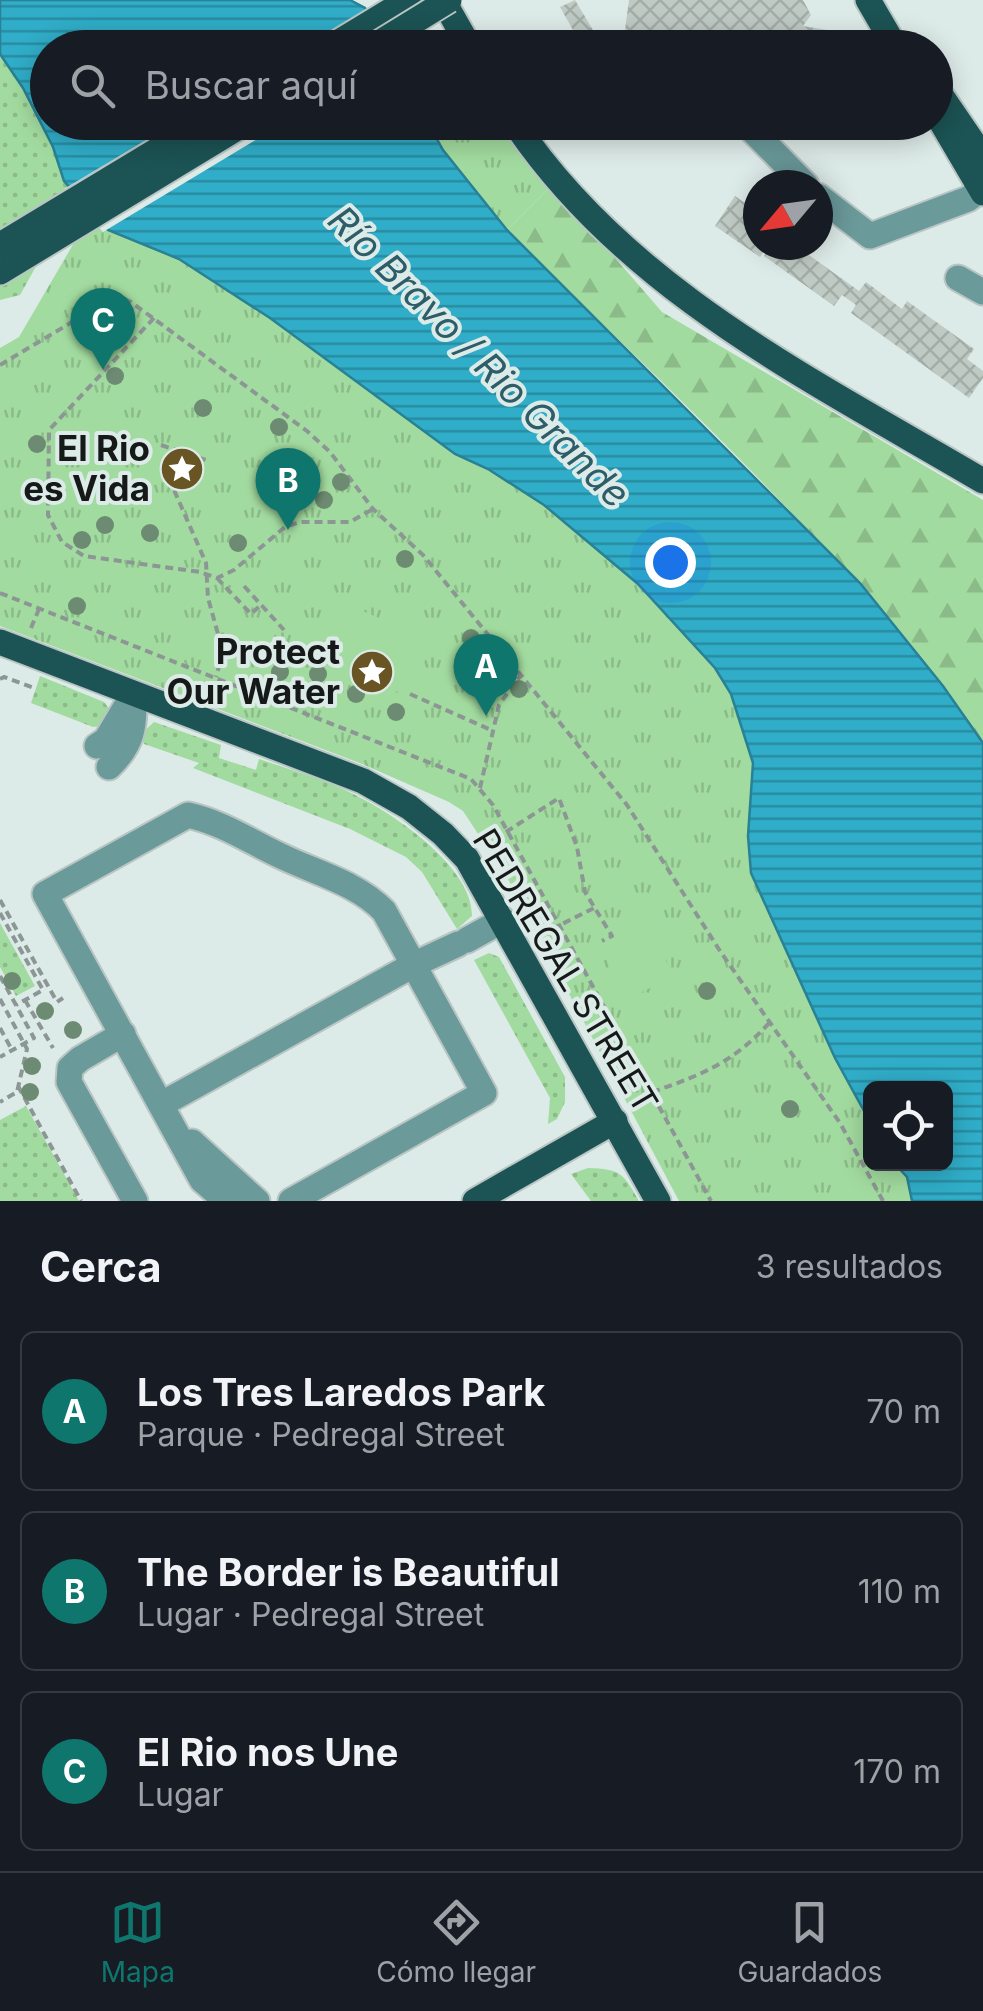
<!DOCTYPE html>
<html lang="es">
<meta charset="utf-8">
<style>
:root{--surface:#171b24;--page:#20242c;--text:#f1f3f6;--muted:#9ea1a6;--line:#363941;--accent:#0f766e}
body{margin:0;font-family:Inter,sans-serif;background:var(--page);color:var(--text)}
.controls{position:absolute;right:30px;bottom:30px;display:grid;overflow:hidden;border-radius:15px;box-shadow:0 5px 25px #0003}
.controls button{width:90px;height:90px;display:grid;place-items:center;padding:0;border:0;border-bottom:2px solid var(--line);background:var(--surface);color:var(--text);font:50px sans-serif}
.compass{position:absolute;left:743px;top:170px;width:90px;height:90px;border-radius:50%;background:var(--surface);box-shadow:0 5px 25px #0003;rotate:241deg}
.you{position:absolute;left:670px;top:562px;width:35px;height:35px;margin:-25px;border:8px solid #fff;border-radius:50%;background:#1a73e8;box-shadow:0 0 0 15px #1a73e833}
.badge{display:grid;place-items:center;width:65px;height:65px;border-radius:50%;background:var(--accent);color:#fff;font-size:32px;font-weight:700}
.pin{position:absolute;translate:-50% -82px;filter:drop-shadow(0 2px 5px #0008)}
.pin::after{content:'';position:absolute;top:52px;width:35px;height:30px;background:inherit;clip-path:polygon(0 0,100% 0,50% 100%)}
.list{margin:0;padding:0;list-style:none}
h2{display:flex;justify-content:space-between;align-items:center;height:130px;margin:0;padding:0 40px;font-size:42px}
h2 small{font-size:32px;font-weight:400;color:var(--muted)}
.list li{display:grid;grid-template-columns:65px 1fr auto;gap:30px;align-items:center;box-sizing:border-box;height:160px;margin:0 20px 20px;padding:0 20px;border:2px solid var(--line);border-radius:15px}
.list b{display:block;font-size:38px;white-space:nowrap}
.list p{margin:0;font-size:32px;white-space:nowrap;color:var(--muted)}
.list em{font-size:32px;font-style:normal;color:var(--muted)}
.icon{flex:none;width:55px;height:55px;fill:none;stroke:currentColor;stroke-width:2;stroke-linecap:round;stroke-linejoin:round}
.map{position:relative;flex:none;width:983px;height:1201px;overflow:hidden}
.search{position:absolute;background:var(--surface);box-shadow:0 5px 25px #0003;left:30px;right:30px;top:30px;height:110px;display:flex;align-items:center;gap:25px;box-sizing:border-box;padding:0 35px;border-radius:55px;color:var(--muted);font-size:38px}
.sheet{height:670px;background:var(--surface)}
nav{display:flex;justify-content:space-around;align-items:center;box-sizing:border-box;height:140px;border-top:2px solid var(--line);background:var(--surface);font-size:28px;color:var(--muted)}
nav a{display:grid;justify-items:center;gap:5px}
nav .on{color:var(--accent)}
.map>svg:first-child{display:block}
.grass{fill:url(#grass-dots)}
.forest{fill:url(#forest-firs)}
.park{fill:url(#park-tufts)}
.garden{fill:#a2db9f}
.water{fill:url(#water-rules);stroke:#288194;stroke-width:2.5}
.pier{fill:#ddebe8}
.building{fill:url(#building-cross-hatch)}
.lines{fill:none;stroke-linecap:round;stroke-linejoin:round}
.minor-casing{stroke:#b9c5c3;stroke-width:29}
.major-casing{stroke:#b9c5c3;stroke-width:29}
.path{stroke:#8c9694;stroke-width:4;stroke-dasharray:8 5;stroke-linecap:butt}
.minor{stroke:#6b9a9b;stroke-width:25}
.major{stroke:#1c5354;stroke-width:25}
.major-bridge-casing{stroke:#b9c5c3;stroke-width:29;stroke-linecap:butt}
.major-bridge{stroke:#1c5354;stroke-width:25}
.tree{fill:#6d8b72}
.labels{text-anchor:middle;stroke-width:8;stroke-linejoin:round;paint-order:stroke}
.poi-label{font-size:35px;font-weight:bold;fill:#151a19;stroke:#ddebe8;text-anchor:end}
.street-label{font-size:35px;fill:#151a19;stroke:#ddebe8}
.water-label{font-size:38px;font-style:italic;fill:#2c5d69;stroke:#ddebe8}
</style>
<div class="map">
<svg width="983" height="1201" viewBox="0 0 983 1201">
<defs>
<pattern id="grass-dots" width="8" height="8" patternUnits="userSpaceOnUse" patternTransform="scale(2.5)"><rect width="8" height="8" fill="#a2db9f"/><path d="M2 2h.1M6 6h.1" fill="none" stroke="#8bbb88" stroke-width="1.8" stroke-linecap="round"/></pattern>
<pattern id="forest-firs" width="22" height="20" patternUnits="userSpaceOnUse" patternTransform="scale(2.5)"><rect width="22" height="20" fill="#a2db9f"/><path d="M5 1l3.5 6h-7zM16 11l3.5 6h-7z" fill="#8bbb88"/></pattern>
<pattern id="park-tufts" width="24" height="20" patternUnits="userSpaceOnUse" patternTransform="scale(2.5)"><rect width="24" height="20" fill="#a2db9f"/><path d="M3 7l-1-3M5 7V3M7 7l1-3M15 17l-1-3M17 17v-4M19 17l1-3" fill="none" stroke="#8bbb88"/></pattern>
<pattern id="water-rules" width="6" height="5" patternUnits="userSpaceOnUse" patternTransform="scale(2.5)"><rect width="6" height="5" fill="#30adc8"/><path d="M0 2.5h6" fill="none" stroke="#288ca2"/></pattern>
<pattern id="building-cross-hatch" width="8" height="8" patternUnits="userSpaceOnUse" patternTransform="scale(2.5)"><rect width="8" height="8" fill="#bfcac4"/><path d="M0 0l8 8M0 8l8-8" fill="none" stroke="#a3ada8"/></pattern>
</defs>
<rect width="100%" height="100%" fill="#ddebe8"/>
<g class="grass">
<path d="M0,54C20,83 37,113 51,145C60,163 63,179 76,195L20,295L0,300Z"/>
<path d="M40,676L104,702L111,711L103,726L93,727L31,703Z"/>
<path d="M154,722L221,745L219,758L256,770L259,759C291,770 324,779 353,794C393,813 473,867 472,916L457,929L422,872L406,857L350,829L193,768L199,763L144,744L140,735Z"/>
<path d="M0,923L35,986L16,996L0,967Z"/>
<path d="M489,953L499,957L565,1077V1102L557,1119L548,1124L550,1098L474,960Z"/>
<path d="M26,1106L79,1201H0V1120Z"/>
<path d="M588,1168C621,1169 623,1173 639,1201H591L571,1174Z"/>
</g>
<path class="forest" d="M552,185L662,312L983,500V743C849,551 672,395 507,230Z"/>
<g class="park">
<path d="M428,123H499L552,185L507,230L443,150Z"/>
<path d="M92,212L108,230L179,259L270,318L455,454L488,469L544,505L638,584L715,668L731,693L753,763L748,836L751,873L835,1058L870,1122V1164H895L907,1177L912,1201H679L509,881L463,811L449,802L362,764L0,626V348L19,337Z"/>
</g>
<g class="garden">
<path d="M345,603L433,642L409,697L321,657Z"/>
<path d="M646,923L674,976L628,999L600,946Z"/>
</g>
<path class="water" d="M0,0H350L365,8L387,47L48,48V122L428,123L443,150L507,230L860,583L943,686L983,743V1201H912L907,1177L895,1164H946V1088H870V1122L835,1058L751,873L748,836L753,763L731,694L715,668L638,584L544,505L488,469L455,454L270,318L179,259L108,230L64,181L53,147L23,88L0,54Z"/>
<path class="pier" d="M175,123H284L103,232L64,189Z"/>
<g class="building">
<path d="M575,0L593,30L578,39L560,7Z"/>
<path d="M629,0H803L811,15L803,26L827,30L824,48H672L625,30Z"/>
<path d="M735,196L758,212V245H768L760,257L715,226Z"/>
<path d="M772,245H795L859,291L866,282L902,309L907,301L974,349L967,359L983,371V378L969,398L851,313L856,305L842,295L834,306L764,256Z"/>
</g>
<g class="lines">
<g class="minor-casing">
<g id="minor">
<path d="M744,122L806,185"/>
<path d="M818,196L870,236L968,199L983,188"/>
<path d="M958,278L983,292"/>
<path d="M97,746L106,740L133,695"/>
<path d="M109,767C132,745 136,725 133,695"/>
<path d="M467,940L503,920"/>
<path d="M123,1034L80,1059L70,1068L69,1082L135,1201"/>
<path d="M162,1104L415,964L458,944"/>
<path d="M192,1142L257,1201"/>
<path d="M226,1201L202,1180L45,894L188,815C223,823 249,841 281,856C316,873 357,883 384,911L484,1093L291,1201"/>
</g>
</g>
<g class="major-casing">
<g id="major">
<path d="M443,0L470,48"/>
<path d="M868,0L896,48"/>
<path d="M329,48L408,0"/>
<path d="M936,88L983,157"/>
<path d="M936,113L983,193"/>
<path d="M514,122C626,290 814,381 983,481"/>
<path d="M0,245L204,122"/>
<path d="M0,272L247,122"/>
<path d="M0,642L363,781L409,807L443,834L467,859L658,1201"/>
<path d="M475,1201L615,1121"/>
</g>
</g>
<g class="path">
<path d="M154,318L49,430L48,515L62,542L84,556L200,572L217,578L234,570L285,527L300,522H350L373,509"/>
<path d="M0,365L109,300L120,297L131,302L307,431L330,452L373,509L423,555L627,805L720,951L840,1123L883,1201"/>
<path d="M161,445L209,461"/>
<path d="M185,453L174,490L206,563L208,598L223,652L216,677"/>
<path d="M217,578L251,614L261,605"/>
<path d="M244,586L284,630"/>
<path d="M0,593L471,779L493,805L711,1201"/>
<path d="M31,628L39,609"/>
<path d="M0,679L4,677L34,688"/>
<path d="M410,694L491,730"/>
<path d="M480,788L499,705L521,675"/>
<path d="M484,846L559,798L577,847L585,892L612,936L602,941"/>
<path d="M0,900L57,1002L63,998"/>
<path d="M0,913L43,990L16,1005"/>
<path d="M540,935L594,908"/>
<path d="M0,976L34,1038L0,1057"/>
<path d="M0,999L27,1049L17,1092L0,1102"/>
<path d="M25,1000L53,1048"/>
<path d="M0,1028L12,1050"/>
<path d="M600,1044L618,1033"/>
<path d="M18,1086L81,1201"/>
<path d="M652,1092C702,1075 734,1062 770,1022"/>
</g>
<use href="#minor" class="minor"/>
<use href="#major" class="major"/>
<g class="major-bridge-casing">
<path id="major-bridge" d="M371,48L449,0"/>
</g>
<use href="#major-bridge" class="major-bridge"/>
</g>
<g class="tree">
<circle cx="115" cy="376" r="9"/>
<circle cx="203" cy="408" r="9"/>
<circle cx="279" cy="427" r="9"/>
<circle cx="37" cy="444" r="9"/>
<circle cx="341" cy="482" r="9"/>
<circle cx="324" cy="500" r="9"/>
<circle cx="105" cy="525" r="9"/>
<circle cx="150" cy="533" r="9"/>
<circle cx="82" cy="540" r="9"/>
<circle cx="238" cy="543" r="9"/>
<circle cx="405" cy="559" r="9"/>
<circle cx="77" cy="606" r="9"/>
<circle cx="471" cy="638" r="9"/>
<circle cx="495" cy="662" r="9"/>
<circle cx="280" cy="672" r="9"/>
<circle cx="318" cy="674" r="9"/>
<circle cx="519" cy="689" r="9"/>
<circle cx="356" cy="694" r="9"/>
<circle cx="297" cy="696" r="9"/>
<circle cx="396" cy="712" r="9"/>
<circle cx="12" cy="981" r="9"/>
<circle cx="707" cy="991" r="9"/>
<circle cx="45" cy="1011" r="9"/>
<circle cx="73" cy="1030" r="9"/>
<circle cx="32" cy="1066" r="9"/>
<circle cx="30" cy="1092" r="9"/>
<circle cx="790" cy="1109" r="9"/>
</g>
<defs>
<g id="sight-disc" transform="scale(2.25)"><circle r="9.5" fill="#685523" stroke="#ddebe8"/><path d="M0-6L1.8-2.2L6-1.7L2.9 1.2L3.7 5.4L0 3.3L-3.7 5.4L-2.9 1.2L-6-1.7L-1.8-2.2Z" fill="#fff"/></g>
</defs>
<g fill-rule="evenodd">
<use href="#sight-disc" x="182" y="469"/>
<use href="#sight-disc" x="372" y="672"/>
</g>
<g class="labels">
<g class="poi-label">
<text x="150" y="461">El Rio<tspan x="150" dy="40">es Vida</tspan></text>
<text x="340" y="664">Protect<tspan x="340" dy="40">Our Water</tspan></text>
</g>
<g class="street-label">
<text transform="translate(565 971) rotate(59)" y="12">PEDREGAL STREET</text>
</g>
<g class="water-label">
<text transform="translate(479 357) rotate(45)" y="13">Río Bravo / Rio Grande</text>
</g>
</g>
</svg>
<div class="controls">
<button><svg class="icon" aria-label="locate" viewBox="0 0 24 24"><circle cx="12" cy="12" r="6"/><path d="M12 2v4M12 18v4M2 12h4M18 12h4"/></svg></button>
</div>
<svg class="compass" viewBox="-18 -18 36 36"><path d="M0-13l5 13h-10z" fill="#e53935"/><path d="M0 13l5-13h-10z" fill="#9ea1a6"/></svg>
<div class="you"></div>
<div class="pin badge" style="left:486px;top:716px">A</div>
<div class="pin badge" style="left:288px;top:530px">B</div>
<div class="pin badge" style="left:103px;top:370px">C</div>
<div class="search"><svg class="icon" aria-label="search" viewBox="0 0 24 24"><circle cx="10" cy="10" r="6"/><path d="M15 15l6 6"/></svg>Buscar aquí</div>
</div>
<section class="sheet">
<h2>Cerca<small>3 resultados</small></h2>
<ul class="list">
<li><span class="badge">A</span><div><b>Los Tres Laredos Park</b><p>Parque · Pedregal Street</p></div><em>70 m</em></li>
<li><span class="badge">B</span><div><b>The Border is Beautiful</b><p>Lugar · Pedregal Street</p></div><em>110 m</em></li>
<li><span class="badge">C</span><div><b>El Rio nos Une</b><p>Lugar</p></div><em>170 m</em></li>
</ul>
</section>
<nav>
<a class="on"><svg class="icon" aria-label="map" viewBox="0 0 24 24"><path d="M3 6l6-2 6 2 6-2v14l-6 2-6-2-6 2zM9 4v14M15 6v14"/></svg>Mapa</a>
<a><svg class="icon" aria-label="directions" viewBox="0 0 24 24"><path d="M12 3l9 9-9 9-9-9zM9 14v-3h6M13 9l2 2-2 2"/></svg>Cómo llegar</a>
<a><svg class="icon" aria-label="saved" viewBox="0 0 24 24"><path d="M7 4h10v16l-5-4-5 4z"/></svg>Guardados</a>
</nav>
